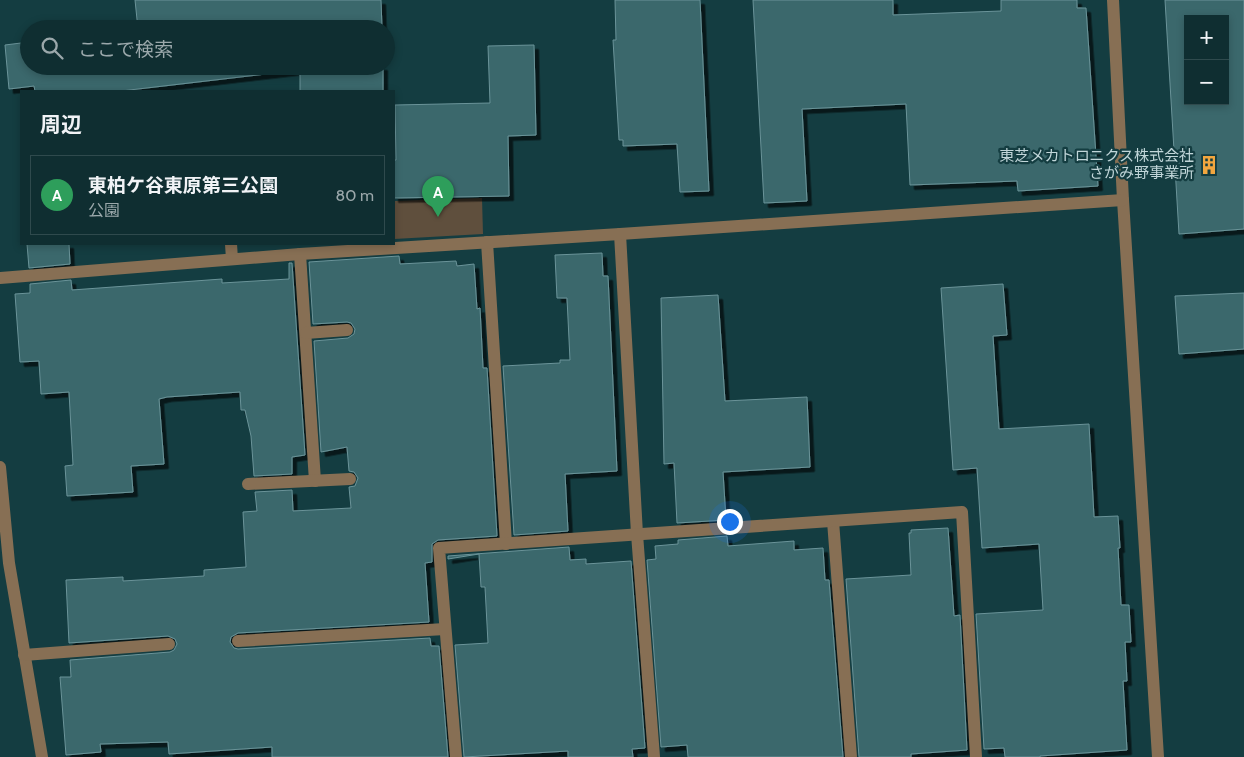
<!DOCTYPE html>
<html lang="ja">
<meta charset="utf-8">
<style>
:root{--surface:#0f2e31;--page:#183639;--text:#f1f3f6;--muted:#9ba8ab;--line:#2f4a4d;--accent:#ea580c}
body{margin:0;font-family:Cabin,"Noto Sans JP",sans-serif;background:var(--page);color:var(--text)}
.controls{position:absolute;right:15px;top:15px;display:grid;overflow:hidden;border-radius:0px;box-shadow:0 2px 8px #0003}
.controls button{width:45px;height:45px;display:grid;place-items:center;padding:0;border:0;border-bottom:1px solid var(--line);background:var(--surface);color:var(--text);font:25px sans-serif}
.you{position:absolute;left:729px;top:521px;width:18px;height:18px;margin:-12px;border:4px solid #fff;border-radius:50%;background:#1a73e8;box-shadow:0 0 0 8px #1a73e833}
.badge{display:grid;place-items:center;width:32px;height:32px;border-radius:50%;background:var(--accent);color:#fff;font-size:16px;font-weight:700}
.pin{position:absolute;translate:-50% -41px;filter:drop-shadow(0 1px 2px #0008)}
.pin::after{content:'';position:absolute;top:26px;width:18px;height:15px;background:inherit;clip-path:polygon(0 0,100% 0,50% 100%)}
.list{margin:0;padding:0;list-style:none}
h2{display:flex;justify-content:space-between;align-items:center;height:65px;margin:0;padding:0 20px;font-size:21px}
h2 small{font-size:16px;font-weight:400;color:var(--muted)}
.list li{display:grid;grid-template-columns:32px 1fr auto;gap:15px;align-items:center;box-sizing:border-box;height:80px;margin:0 10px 10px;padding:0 10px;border:1px solid var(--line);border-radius:0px}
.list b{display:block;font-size:19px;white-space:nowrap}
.list p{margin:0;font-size:16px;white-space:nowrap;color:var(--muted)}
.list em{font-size:16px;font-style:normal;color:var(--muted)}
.icon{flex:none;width:28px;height:28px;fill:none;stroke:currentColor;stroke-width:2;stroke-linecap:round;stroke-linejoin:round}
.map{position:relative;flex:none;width:1244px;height:757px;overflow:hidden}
.search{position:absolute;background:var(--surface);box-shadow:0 2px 8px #0003;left:20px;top:20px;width:375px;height:55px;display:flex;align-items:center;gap:12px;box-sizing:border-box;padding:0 18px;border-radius:28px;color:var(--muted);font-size:19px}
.panel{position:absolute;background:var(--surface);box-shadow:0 2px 8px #0003;left:20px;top:90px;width:375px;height:155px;border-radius:0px}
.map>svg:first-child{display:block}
.green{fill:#5f4f3d}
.building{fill:#3a676c;stroke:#6b9499;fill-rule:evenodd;filter:url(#shadow)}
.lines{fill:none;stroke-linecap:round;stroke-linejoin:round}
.minor{stroke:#876f54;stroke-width:12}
.labels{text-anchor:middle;stroke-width:4.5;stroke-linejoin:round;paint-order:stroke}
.poi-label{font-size:15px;fill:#c1d6d9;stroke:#143d41;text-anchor:end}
</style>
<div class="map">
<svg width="1244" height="757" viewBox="0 0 1244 757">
<defs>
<filter id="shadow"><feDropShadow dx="4.5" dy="4.5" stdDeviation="0" flood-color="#0009"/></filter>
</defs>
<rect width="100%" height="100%" fill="#143d41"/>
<path class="green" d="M482,198L483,234L394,239V201Z"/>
<g class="building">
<path d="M135,0H381L382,29H138Z"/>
<path d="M615,0H700L709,191L680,192L677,144L623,146V140H619L613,40H616Z"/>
<path d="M753,0H893V15L1001,11V0H1077V8H1086L1098,186L1018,191L1017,181L910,185L906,104L802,109L807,201L764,203Z"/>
<path d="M1165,0H1244V229L1179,234ZM1188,19H1225V101H1188Z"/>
<path d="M29,42V66H383V91H300V70L121,91H35L34,86L9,89L5,45Z"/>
<path d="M534,45L536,135L508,136L509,196L394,198V160H396L395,105L490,103L488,46Z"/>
<path d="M27,244H69L70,264L29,268Z"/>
<path d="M602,253L603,276H608L617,471L565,474L568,531L514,535L503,366L560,363V360H570L567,298H557L555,255Z"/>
<path d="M399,256L400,264L456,261L457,266L474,264L477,309L480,308L483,368H487L497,536L438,540L432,544V562L425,563L429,622L238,633L231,637L230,642L234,648L238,649L430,638L431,646H439L448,757H272V747L169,754L168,742L100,744L101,752L66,755L60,677H71L70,660L170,652L174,650L177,644L175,639L168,636L69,643L66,580L123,577V581L204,576V570L246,567L243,512L257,511L255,492L292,490L293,511L351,508L349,487L355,486L358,478L354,472L349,471L347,447L321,452L314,341L348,338L354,334L355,329L351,323L347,322L313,324L309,262Z"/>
<path d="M289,263H292L305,455L292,457V474L254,476L251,436L245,410H241L240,392L167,397L159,399L164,464L131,466L133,492L67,496L65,466L73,465L69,392L41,394L39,361L20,362L15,294L30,293V284L71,280L72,290L222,279V283L289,279Z"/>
<path d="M1003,284L1007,335L993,336L999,429L1089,424L1094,517L1118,516L1120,548H1118L1121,605H1129L1131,642H1125L1127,681H1123L1127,750L1040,756V757H1005L1004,748L984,749L976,614L1043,610L1039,544L982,548L977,468L953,470L941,288Z"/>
<path d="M1244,293V349L1179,354L1175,296Z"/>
<path d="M718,295L725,401L807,397L810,467L723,472L726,520L677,523L674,463L664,464L661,298Z"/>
<path d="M948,528L954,616L960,615L967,750L911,754V757H859L846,579L911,575L909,533H911V530Z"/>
<path d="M727,536L728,546L794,541V550L823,548L825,580H829L843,757H688L687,745L661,747L647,560L656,559L655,546L678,544V540Z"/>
<path d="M569,547L570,560L586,559V564L631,561L645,748L632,749L633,757H568V751L464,757L455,645L488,643L485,587H481L479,554L448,559V556Z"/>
</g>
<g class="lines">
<g class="minor">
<path d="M1113,0L1123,200L1158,757"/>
<path d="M620,234L637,534L654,757"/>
<path d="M487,242L506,544"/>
<path d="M231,244L232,259"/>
<path d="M300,254L315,481"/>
<path d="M0,278L300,254L620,234L1123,200"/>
<path d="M306,333L347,330"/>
<path d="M0,467L9,563L42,757"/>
<path d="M248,484L350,479"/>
<path d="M833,521L851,757"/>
<path d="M238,641L445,629"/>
<path d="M24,655L169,644"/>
<path d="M456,757L439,548L962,512L976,757"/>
</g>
</g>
<defs>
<g id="building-bare" transform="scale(1.5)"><path d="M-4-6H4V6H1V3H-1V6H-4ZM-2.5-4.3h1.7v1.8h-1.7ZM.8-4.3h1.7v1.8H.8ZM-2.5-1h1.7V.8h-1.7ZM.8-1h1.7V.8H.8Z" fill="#f1a63f" stroke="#143d41" stroke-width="2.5" paint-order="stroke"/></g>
</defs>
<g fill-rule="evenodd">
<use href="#building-bare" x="1209" y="165"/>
</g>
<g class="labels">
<g class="poi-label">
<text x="1194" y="161">東芝メカトロニクス株式会社<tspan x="1194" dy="17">さがみ野事業所</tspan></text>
</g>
</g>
</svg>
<div class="controls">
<button>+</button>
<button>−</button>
</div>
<div class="you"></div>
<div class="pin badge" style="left:438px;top:217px;background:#2e9e5b">A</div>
<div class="search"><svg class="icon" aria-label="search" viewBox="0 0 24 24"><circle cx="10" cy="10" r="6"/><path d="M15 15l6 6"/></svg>ここで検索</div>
<section class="panel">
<h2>周辺<small></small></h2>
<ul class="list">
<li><span class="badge" style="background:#2e9e5b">A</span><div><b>東柏ケ谷東原第三公園</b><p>公園</p></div><em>80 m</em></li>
</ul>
</section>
</div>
